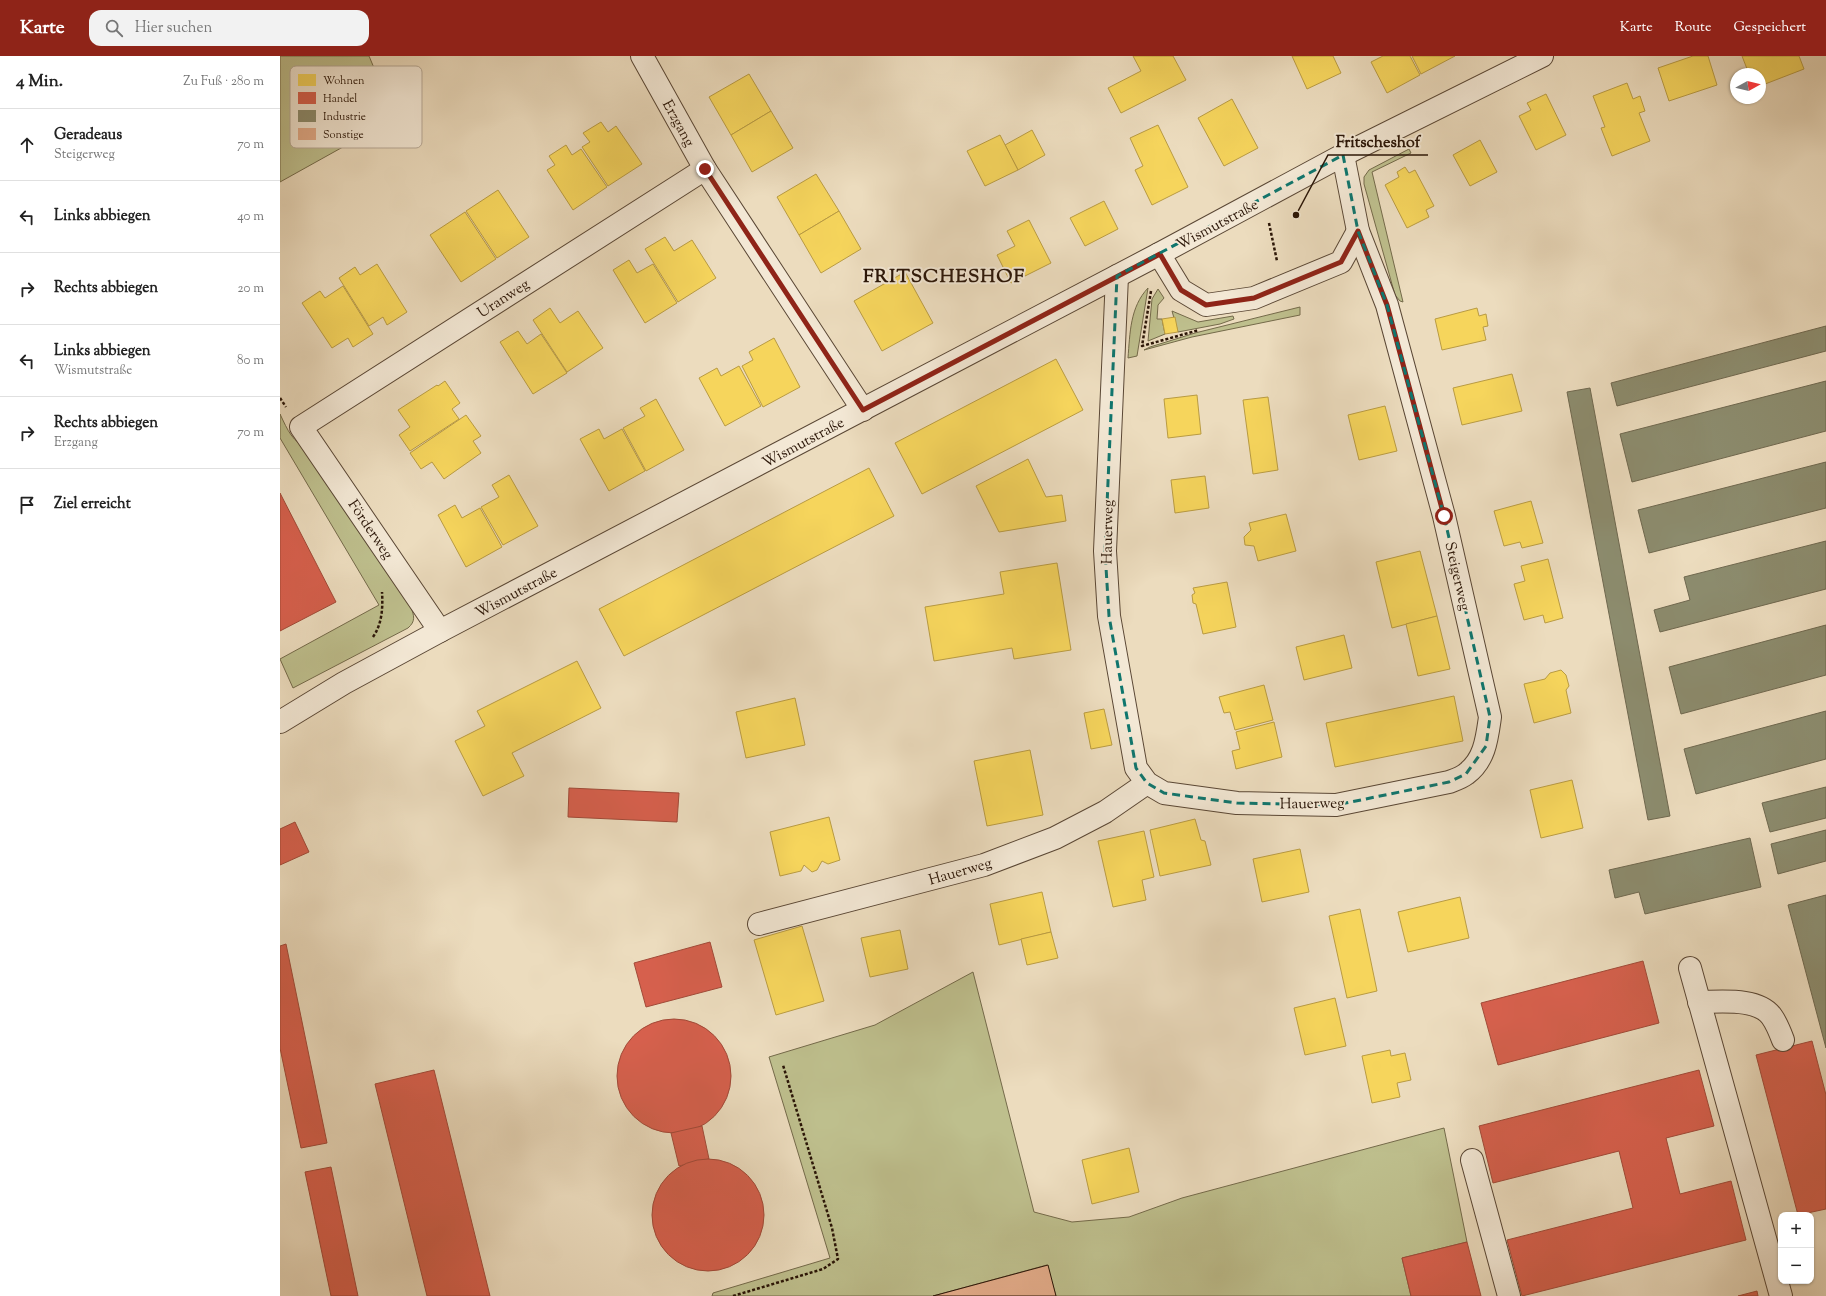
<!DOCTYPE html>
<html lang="de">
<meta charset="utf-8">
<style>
:root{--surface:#fff;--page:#f2f2f2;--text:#222;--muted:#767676;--line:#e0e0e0;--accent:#8f2418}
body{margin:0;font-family:"Sorts Mill Goudy",serif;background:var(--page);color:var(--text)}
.controls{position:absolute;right:12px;bottom:12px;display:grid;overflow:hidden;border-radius:8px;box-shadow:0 1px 3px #0004}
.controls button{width:36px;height:36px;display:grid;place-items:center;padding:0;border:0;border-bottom:1px solid var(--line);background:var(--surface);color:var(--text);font:20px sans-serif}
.compass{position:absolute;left:1450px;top:12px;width:36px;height:36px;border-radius:50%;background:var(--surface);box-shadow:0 1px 3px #0004;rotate:82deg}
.stop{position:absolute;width:12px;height:12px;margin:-9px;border:3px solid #8f2418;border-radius:50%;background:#fff}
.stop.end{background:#8f2418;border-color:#fff;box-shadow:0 1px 4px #0008}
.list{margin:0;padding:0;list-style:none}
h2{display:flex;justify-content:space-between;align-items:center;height:52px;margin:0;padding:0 16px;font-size:17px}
h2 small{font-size:13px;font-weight:400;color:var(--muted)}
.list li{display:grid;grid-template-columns:26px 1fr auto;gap:12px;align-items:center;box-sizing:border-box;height:72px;padding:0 16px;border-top:1px solid var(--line)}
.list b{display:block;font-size:15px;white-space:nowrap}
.list p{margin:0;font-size:13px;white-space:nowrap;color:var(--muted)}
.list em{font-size:13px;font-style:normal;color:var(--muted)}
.icon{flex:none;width:22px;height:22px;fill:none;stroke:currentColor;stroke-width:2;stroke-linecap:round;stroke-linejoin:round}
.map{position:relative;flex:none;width:1546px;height:1240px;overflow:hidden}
header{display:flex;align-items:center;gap:24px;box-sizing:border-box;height:56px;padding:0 20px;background:var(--accent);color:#fff}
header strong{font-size:19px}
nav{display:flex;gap:22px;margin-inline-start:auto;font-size:14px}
.search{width:280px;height:36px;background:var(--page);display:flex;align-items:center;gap:10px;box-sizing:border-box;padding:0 14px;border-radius:12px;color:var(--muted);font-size:15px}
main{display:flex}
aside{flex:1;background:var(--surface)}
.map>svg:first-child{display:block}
.green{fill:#bebf8d;stroke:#746a4a}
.homes{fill:#f6d55c;stroke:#b99b42}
.shops{fill:#d6604d;stroke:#a24a38}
.industry{fill:#8c8c6e;stroke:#6f684f}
.building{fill:#e3ac8a;stroke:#2a1507}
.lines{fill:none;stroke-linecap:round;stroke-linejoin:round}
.minor-casing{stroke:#5a4735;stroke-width:24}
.path{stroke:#2a1507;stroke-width:2.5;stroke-dasharray:3 2;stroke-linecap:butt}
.minor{stroke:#f3e8d5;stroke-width:22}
.route{stroke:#8f2418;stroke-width:5}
.marked{fill:none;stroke:#0f766e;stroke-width:3;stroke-dasharray:8 5;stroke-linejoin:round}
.labels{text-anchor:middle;stroke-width:4;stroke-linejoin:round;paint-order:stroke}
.street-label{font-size:15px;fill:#2a1507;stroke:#f3e8d5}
.district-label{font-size:19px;font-weight:bold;letter-spacing:1px;fill:#2a1507;stroke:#f3e8d5}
.key{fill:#f3e8d5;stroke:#b7a997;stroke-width:1}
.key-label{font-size:11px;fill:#2a1507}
.leader{fill:none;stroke:#2a1507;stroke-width:1.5}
.callout-dot{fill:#2a1507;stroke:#f3e8d5;stroke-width:1.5}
.callout-label{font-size:16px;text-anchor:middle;font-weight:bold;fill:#2a1507;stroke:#f3e8d5;stroke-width:4;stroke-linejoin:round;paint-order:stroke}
</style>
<header>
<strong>Karte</strong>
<div class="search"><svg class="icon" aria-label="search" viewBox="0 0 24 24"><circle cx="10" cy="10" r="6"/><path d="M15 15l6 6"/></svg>Hier suchen</div>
<nav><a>Karte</a><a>Route</a><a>Gespeichert</a></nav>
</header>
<main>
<aside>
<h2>4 Min.<small>Zu Fuß · 280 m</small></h2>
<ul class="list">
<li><svg class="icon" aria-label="ahead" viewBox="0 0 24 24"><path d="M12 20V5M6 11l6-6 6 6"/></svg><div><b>Geradeaus</b><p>Steigerweg</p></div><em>70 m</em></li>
<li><svg class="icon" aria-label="left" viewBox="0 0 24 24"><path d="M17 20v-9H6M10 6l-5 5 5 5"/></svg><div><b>Links abbiegen</b></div><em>40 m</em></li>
<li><svg class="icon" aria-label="right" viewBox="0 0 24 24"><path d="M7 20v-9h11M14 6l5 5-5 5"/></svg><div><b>Rechts abbiegen</b></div><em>20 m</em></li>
<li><svg class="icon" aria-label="left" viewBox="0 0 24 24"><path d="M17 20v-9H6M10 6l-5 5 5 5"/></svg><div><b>Links abbiegen</b><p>Wismutstraße</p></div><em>80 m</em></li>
<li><svg class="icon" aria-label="right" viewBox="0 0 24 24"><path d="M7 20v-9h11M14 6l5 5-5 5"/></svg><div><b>Rechts abbiegen</b><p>Erzgang</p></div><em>70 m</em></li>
<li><svg class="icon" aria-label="arrive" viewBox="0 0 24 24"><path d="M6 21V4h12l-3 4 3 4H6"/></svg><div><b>Ziel erreicht</b></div></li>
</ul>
</aside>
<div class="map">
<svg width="1546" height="1240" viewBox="0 0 1546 1240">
<rect width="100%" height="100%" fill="#ecdcbe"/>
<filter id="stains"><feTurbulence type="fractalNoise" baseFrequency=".005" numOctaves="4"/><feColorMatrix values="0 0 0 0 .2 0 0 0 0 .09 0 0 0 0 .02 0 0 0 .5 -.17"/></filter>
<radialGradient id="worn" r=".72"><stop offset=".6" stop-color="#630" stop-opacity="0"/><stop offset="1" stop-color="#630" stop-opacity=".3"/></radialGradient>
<g class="green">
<path d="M0,0H89L115,62L0,126Z"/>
<path d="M1129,93L1131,97L1092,116L1123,246L1120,245L1115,239L1084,128V121L1089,114Z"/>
<path d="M868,232L857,300L848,302C850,277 850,251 868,232Z"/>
<path d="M878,233L884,242L878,249L877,263H882L885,278L868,285L872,243Z"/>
<path d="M1020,251V259L912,281L864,294L870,291L915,277Z"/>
<path d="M892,255L918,266L953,260L954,263L940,268L898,276Z"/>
<path d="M0,358C8,375 12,385 29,394L131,551C134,560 136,565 128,572L13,632L0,603L99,549L0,382Z"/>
<path d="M693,916L754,1156L792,1166L849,1161L902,1142L1164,1072L1187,1186L1122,1202L1131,1240H776L767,1209L653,1240H432L433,1237L550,1202L489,1001L595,969Z"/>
</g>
<g class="homes">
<path d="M853,0H893L906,24L841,57L828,32L861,15Z"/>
<path d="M1012,0H1053L1061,17L1027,33Z"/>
<path d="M1103,0H1130L1140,19L1107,37L1091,6Z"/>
<path d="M1132,0H1175L1141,18Z"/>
<path d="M1413,0H1428L1437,29L1389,45L1378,12Z"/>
<path d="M1462,0H1519L1524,13L1480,30V18H1469Z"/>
<path d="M469,18L491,55L451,79L429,41Z"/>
<path d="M1347,27L1353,43L1360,40L1365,55L1359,57L1370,85L1332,100L1321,72L1325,71L1313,40Z"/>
<path d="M1266,38L1286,79L1256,94L1239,60L1251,54L1247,47Z"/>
<path d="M952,43L978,92L944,110L918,62Z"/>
<path d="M491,55L513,92L472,116L451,79Z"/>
<path d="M321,66L328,76L336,70L362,108L328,130L302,91L310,86L303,77Z"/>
<path d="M878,69L908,131L872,149L855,114L863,110L850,82Z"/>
<path d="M752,74L765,99L738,114L725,89Z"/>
<path d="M720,79L738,114L705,130L687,95Z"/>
<path d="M1200,84L1217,116L1190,130L1173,99Z"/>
<path d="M286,89L292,99L301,93L327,131L293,154L267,114L275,109L269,100Z"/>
<path d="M1125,111L1129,117L1135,114L1154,150L1146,154L1149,161L1127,172L1105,129L1119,121L1117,116Z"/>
<path d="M536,118L559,155L519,179L497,141Z"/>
<path d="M218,134L249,181L217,202L186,155Z"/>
<path d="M824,145L838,173L805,190L790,162Z"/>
<path d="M559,155L581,193L541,217L519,179Z"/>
<path d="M185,156L216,203L181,226L150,179Z"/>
<path d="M749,164L771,207L731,227L717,199L735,190L727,175Z"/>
<path d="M385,181L394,195L412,184L436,222L398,246L365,193Z"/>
<path d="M349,204L357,217L373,208L397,247L365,267L333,214Z"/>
<path d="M97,208L127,256L107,269L103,261L89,270L59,222L75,211L80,219Z"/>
<path d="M625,216L653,267L602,295L574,245Z"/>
<path d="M63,230L93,278L73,291L68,282L52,292L22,247L40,235L45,242Z"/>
<path d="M270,252L280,267L298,255L323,292L287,316L253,264Z"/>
<path d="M1197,252L1199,260L1206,258L1208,270L1203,271L1206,284L1162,294L1155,263Z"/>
<path d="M895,261L898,276L885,278L882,263Z"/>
<path d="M238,275L247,288L261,278L287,317L253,338L220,286Z"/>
<path d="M494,282L520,331L483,351L462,310L473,304L469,296Z"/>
<path d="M776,303L803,354L642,438L615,387Z"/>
<path d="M459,310L481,350L445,370L419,322L437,312L441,320Z"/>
<path d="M1232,318L1242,355L1182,369L1173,332Z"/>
<path d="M165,325L180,347L172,353L179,363L130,395L119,379L130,371L118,354L157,329L158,330Z"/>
<path d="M917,339L921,378L888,382L884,343Z"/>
<path d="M988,341L998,414L973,418L963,344Z"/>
<path d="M376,343L404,394L366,415L343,372L365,360L360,352Z"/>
<path d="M1105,350L1117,395L1079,404L1068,359Z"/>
<path d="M186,359L201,380L193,385L201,397L164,423L152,406L141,413L130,397Z"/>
<path d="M319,373L324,383L342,373L365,415L329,435L300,383Z"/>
<path d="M748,403L766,441L782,439L786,465L719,476L696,430Z"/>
<path d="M589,412L614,460L344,600L319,553Z"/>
<path d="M229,419L258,470L223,489L201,451L219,441L212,429Z"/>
<path d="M925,420L929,452L895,457L891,424Z"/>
<path d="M1251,445L1263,487L1242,492L1240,486L1224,490L1214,455Z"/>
<path d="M175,449L182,462L200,452L222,491L186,511L158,459Z"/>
<path d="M1006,458L1016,495L978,505L974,490L965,489L964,481L971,474L969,467Z"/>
<path d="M1140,495L1157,560L1112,572L1096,506Z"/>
<path d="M1268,503L1283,562L1265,567L1263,559L1244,564L1234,528L1245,525L1241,510Z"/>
<path d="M777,507L791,594L734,603L732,592L654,605L645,551L724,538L720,516Z"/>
<path d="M947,526L956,571L923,578L916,548L913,547L912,539L915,537L913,532Z"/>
<path d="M1157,560L1170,613L1138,620L1126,568Z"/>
<path d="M1064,579L1072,612L1024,624L1016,591Z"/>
<path d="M297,605L321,652L232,697L244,720L203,740L175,685L205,670L197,655Z"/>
<path d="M1281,614L1286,619L1289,630L1286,634L1291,657L1254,667L1244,628L1265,623L1270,617Z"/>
<path d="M984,629L993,664L955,674L950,656L944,657L939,641Z"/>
<path d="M1174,640L1183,685L1055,711L1046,667Z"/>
<path d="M515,642L525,689L466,702L456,656Z"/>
<path d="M824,653L832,689L811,693L804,657Z"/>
<path d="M994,666L1002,701L956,713L952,695L960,693L956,676Z"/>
<path d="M750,694L763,759L707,770L694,705Z"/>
<path d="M1292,724L1303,772L1261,782L1250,734Z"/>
<path d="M549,761L560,804L548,808L542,805L537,814L532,816L524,809L521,815L500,820L490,776Z"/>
<path d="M915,763L921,784L925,785L931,809L880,820L870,774Z"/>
<path d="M864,775L874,821L862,824L866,844L833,851L818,785Z"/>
<path d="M1020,793L1029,836L982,846L973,803Z"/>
<path d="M762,836L771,876L719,889L710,848Z"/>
<path d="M1180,841L1189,882L1128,896L1118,856Z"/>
<path d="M1080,853L1097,935L1067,942L1049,860Z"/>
<path d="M522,870L544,945L496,959L474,884Z"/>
<path d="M620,874L628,913L590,921L581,882Z"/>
<path d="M771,876L778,902L747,909L741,883Z"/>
<path d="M1055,942L1066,990L1025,999L1014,952Z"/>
<path d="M1110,994L1111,1000L1125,997L1131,1024L1117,1027L1120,1041L1092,1047L1082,1000Z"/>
<path d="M849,1092L859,1136L812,1148L802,1104Z"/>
</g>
<g class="shops">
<path d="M0,437L56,546L0,575Z"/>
<path d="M289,732L399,737L397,766L288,761Z"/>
<path d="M15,766L29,796L0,809V773Z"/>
<path d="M430,886L442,931L366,951L354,907Z"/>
<path d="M6,888L47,1087L21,1092L0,992V890Z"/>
<path d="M1363,905L1379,967L1218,1009L1201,947Z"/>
<circle cx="394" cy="1020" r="57"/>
<path d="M1532,985L1546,1039V1153L1518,1159L1476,999Z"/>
<path d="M154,1014L210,1240H147L95,1028Z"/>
<path d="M1419,1014L1434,1070L1386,1082L1400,1138L1451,1125L1466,1184L1242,1240L1227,1184L1353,1152L1339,1095L1213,1127L1199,1070Z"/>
<path d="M422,1070L429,1103L399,1110L391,1077Z"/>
<circle cx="428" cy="1159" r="56"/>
<path d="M51,1111L78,1240H51L25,1116Z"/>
<path d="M1187,1186L1201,1240H1131L1122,1202Z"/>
<path d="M1477,1235L1478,1240H1458Z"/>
</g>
<g class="industry">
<path d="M1546,270V295L1337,350L1331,327Z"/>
<path d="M1546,325V375L1352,426L1340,378Z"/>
<path d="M1310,332L1390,760L1368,764L1287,336Z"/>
<path d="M1546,406V452L1369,497L1358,454Z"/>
<path d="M1546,485V533L1380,576L1374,554L1410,544L1404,521Z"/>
<path d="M1546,569V619L1401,658L1389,611Z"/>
<path d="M1546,655V703L1416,738L1404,693Z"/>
<path d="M1546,731V762L1490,776L1482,747Z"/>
<path d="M1546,774V805L1498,818L1491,788Z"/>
<path d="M1470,782L1481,831L1365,858L1359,836L1335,842L1329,814Z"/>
<path d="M1546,839V992L1508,849Z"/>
</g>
<path class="building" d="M768,1209L776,1240H653Z"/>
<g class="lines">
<g class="minor-casing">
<g id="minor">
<path d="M362,0L425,113L583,354"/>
<path d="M879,198L901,234L926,249L974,242L1061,206L1078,175"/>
<path d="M837,220L825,495L829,560L856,712L867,727L884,737L957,747L1056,749L1169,726C1174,724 1181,722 1186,718C1205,704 1207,682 1210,661L1164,460L1107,249L1078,175L1063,99"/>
<path d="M160,575L21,371L425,113"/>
<path d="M0,666L64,627L160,575L879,198L1063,99L1262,0"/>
<path d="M479,868L704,809L775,782L825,756L867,727"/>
<path d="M1410,912L1501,1240"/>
<path d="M1419,946C1439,946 1479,941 1492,961C1497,968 1500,976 1503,984"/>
<path d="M1192,1104L1229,1240"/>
</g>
</g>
<g class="path">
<path d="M989,167L997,205"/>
<path d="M871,235L862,290L919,274"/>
<path d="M0,342L6,351"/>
<path d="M93,581C102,568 103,552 102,536"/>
<path d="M453,1240L543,1213L558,1203L552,1172L503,1009"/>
</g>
<use href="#minor" class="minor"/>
</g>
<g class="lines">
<path class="route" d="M425,113L583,354L880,198L901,234L926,249L974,242L1061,206L1078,175L1107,249L1164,460"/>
</g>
<path class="marked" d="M1063,99L1078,175L1107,249L1164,460L1210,661L1206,690L1186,718L1169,726L1056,749L957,747L884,737L867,727L856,712L829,560L825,495L837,220Z"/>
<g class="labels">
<g class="street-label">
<text transform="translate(399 67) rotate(61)" y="5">Erzgang</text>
<text transform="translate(937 168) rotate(-28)" y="5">Wismutstraße</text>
<text transform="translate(223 242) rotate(-33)" y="5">Uranweg</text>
<text transform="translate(523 386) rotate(-28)" y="5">Wismutstraße</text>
<text transform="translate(91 473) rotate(56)" y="5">Förderweg</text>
<text transform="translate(827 476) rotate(-89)" y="5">Hauerweg</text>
<text transform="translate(1178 520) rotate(77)" y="5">Steigerweg</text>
<text transform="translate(236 536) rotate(-28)" y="5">Wismutstraße</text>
<text transform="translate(1032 747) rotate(-1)" y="5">Hauerweg</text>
<text transform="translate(680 815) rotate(-16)" y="5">Hauerweg</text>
</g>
<g class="district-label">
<text x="664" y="226">FRITSCHESHOF</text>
</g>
</g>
<rect x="10" y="10" width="132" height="82" rx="6" class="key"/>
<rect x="18" y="18" width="18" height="12" fill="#f6d55c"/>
<rect x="18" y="36" width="18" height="12" fill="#d6604d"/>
<rect x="18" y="54" width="18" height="12" fill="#8c8c6e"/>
<rect x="18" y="72" width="18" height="12" fill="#e3ac8a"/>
<g class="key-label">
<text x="43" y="28">Wohnen</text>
<text x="43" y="46">Handel</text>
<text x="43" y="64">Industrie</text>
<text x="43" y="82">Sonstige</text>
</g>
<path class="leader" d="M1016 159L1048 99H1148"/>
<circle class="callout-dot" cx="1016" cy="159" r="4"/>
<g class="callout-label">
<text x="1098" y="91">Fritscheshof</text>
</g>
<rect width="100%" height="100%" filter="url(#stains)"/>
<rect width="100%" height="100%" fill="url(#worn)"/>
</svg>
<div class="controls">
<button>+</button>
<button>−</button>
</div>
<svg class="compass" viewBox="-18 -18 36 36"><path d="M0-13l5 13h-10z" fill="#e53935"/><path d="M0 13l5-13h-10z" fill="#767676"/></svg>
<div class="stop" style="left:1164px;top:460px"></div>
<div class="stop end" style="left:425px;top:113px"></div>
</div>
</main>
